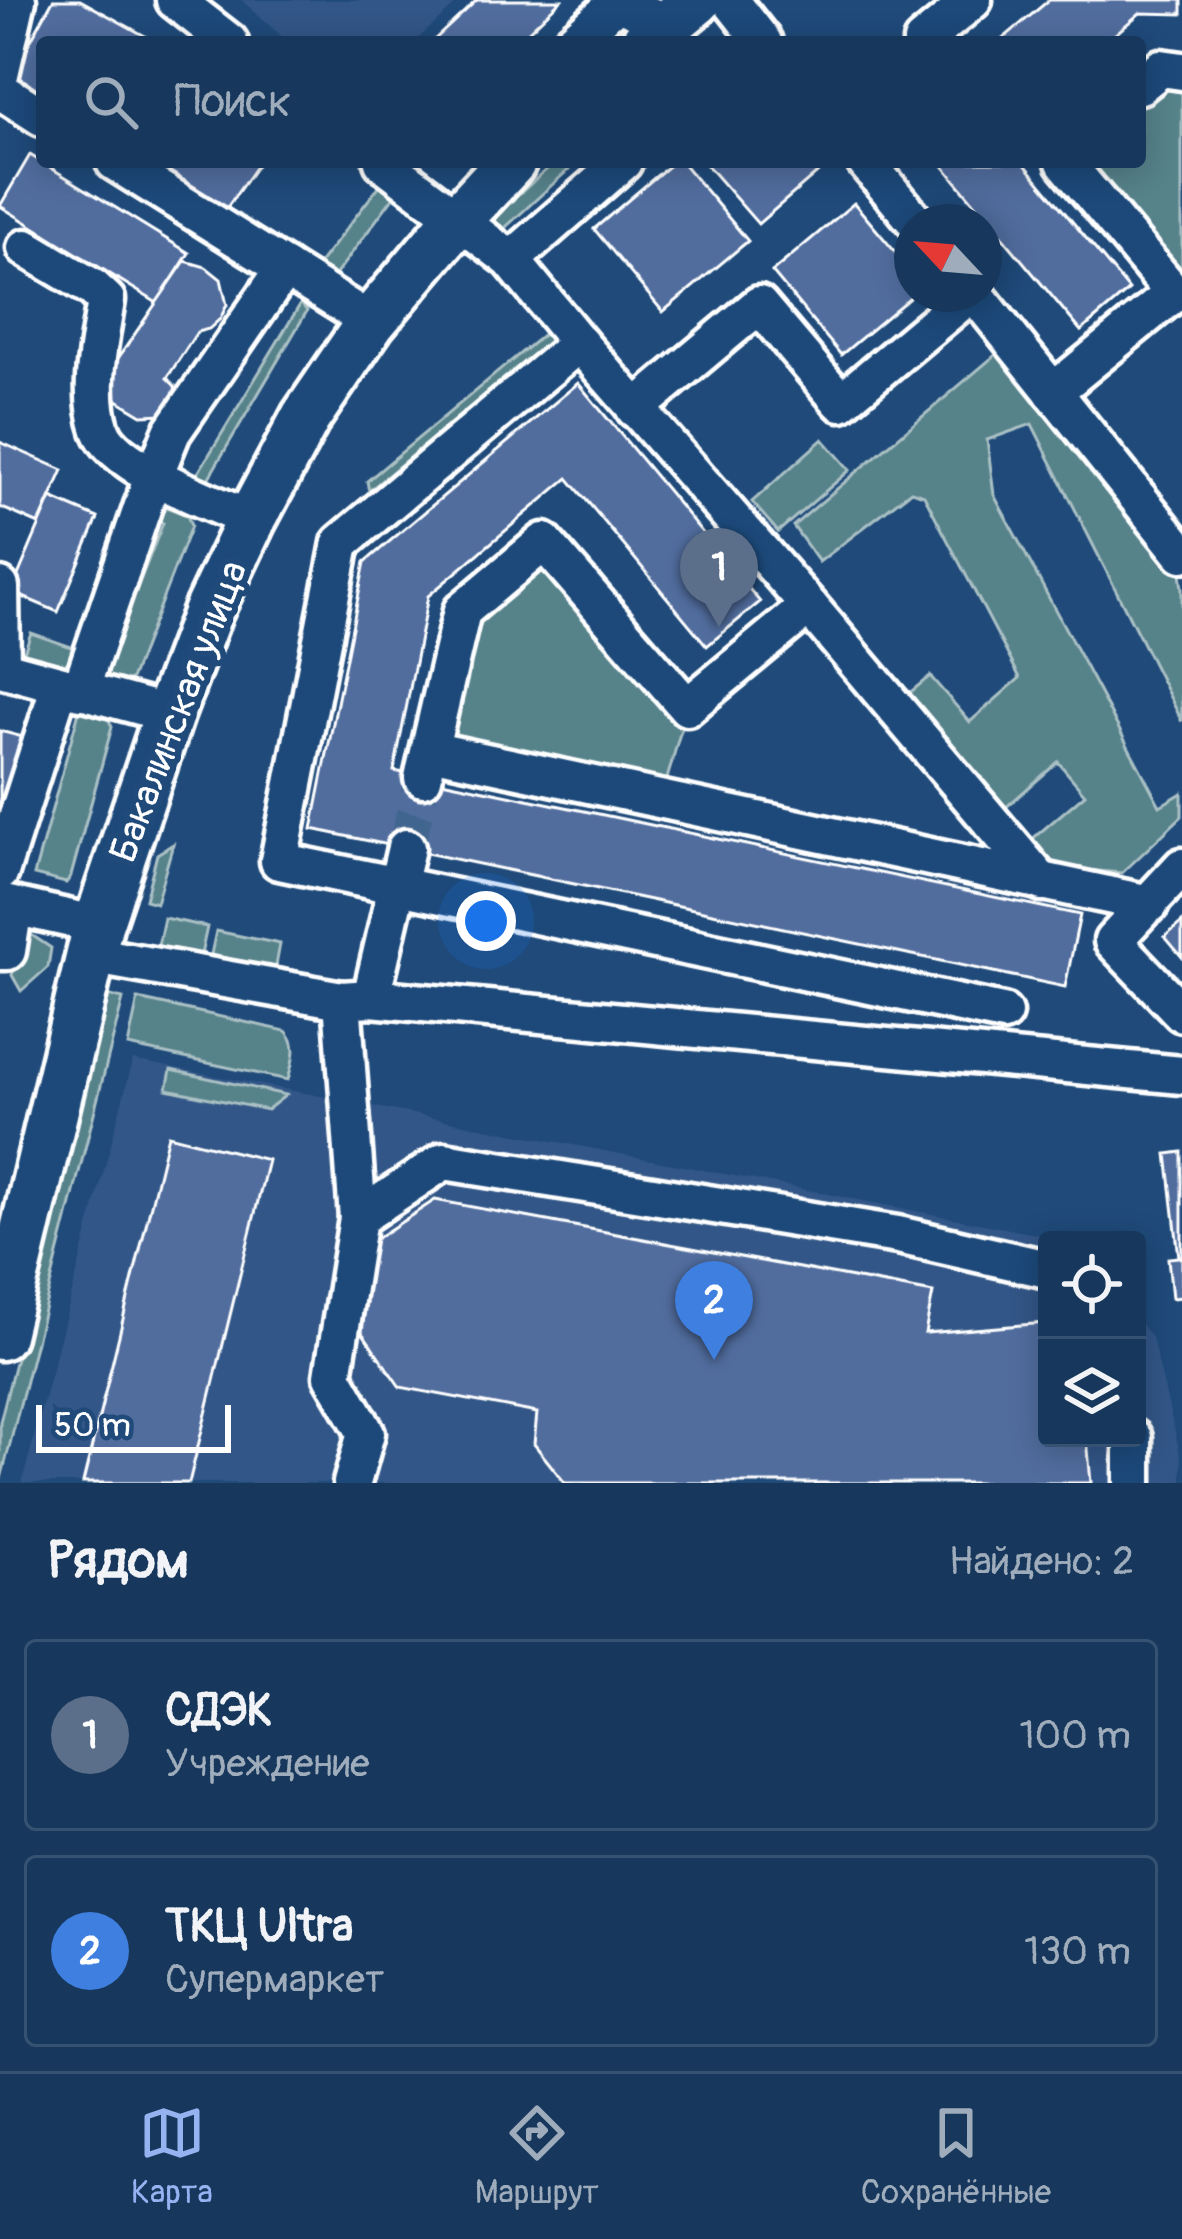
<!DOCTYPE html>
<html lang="ru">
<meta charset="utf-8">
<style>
:root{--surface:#17385c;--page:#203f62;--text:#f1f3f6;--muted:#9eacbb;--line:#365272;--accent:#95b2f1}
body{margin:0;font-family:Pangolin,sans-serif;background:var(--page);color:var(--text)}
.controls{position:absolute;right:36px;bottom:36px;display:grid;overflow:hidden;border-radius:12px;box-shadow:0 6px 30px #0003}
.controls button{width:108px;height:108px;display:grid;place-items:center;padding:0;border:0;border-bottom:3px solid var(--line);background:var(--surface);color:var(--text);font:60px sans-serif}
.compass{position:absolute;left:894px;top:204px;width:108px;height:108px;border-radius:50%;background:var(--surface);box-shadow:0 6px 30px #0003;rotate:296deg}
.scale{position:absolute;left:36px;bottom:30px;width:195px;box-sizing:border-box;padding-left:12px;border:6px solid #fff;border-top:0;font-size:33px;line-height:42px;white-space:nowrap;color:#fff;-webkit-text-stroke:9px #1f4a7a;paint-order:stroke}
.you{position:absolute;left:486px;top:921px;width:42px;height:42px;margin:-30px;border:9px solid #fff;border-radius:50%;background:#1a73e8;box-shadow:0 0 0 18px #1a73e833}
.badge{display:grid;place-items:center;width:78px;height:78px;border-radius:50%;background:var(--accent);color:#fff;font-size:39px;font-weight:700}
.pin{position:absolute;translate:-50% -99px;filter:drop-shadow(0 3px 6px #0008)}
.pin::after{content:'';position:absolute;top:63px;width:42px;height:36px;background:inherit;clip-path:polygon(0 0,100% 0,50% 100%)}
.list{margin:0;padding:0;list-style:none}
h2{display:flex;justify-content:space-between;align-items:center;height:156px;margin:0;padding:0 48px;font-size:51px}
h2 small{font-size:39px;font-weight:400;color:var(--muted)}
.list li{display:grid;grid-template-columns:78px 1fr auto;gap:36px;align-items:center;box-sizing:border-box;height:192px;margin:0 24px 24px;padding:0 24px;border:3px solid var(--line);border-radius:12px}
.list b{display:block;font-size:45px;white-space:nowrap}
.list p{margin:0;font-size:39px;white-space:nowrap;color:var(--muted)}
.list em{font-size:39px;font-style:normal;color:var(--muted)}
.icon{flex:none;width:66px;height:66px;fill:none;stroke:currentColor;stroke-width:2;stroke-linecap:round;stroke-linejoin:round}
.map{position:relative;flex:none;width:1182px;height:1483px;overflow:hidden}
.search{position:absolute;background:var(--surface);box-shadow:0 6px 30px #0003;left:36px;right:36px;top:36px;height:132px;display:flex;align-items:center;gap:30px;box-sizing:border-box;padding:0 42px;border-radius:12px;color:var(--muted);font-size:45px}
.sheet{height:588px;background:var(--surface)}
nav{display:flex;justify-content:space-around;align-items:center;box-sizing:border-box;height:168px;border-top:3px solid var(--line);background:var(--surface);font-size:33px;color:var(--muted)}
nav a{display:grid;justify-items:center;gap:6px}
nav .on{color:var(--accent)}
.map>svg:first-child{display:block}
.built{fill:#325787}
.green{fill:#56828a;stroke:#aac0c4;stroke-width:3}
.building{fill:#516d9e;stroke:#fff;stroke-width:3}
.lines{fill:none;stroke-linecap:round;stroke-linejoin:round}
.minor-tunnel{stroke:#41658e;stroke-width:36;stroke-dasharray:36 18;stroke-linecap:butt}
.minor-casing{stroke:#fff;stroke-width:45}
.major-casing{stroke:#fff;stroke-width:57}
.minor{stroke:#1f4a7a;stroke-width:36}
.major{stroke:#1f4a7a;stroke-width:48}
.labels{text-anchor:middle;stroke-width:12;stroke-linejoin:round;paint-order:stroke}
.street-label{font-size:39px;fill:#fff;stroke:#1f4a7a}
</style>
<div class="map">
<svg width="1182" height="1483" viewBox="0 0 1182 1483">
<rect width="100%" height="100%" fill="#1f4a7a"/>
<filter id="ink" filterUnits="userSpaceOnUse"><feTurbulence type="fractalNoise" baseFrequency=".00833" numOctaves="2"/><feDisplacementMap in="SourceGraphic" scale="24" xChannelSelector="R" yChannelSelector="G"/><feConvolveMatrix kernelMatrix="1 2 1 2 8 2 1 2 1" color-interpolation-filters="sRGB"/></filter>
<g filter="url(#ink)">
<g class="built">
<path d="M241,0H461L414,42H288Z"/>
<path d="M133,1060L1066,1240H1047V1438H1137V1320L1152,1338L1182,1461V1483H22Z"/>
</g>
<g class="green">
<path d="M1182,76V295L1073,162H1140V93Z"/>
<path d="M555,162H577L496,236L486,224Z"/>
<path d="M383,181L396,190L395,195L331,281L312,273Z"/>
<path d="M301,303L307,311L208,479L195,478Z"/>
<path d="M546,332L556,336L369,491L367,481Z"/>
<path d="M1000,351L1179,565L1182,589V721L1032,424L987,440L994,495L1160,806L1182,793V816L1122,873L1052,867L1030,841L1085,794L1058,762L1004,809L907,695L930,676L970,722L1020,678L924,495L911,491L819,562L793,526Z"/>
<path d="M823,439L850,470L778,532L752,502Z"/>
<path d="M156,503L187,515L191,526L128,687L102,677L163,523L151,517Z"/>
<path d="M543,551L686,712L663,793L436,751L467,615Z"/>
<path d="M31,633L74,648L63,679L20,663Z"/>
<path d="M79,711L108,718L112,727L71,876L66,883L34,875Z"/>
<path d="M173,844L156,903L145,900L157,854Z"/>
<path d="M164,918L207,927L199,964L156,955Z"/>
<path d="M216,931L280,944L274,977L209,964Z"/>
<path d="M27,932L51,948L48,967L21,991L12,975Z"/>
<path d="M107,995L123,999L0,1483V1422Z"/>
<path d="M138,999L286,1031C300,1045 292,1062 288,1080L128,1046Z"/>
<path d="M171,1070L286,1095L267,1110L167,1089Z"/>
</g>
<g class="building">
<path d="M53,0H80L156,42H42V95L11,76Z"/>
<path d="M477,0H561L517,42H432Z"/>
<path d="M1049,0H1182V14L1140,13L1106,42H999Z"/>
<path d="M30,155L189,253L157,303L0,206Z"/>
<path d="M150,162H259L226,209Z"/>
<path d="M673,162H682L748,241L663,312L594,229Z"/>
<path d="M704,162H830L758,224Z"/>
<path d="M940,162H1023L1129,290L1081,331Z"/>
<path d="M854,203L912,272L914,294L841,355L772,272Z"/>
<path d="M185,261L206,267L221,279L227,305L220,319L209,329L197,332L167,378L175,386L176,399L164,414L142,415L117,400L106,376Z"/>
<path d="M578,383L760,602L707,646L568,478L428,596L394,771L1080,915L1065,987L312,829L365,562Z"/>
<path d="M0,442L63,470L39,524L0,507Z"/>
<path d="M51,498L98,518L58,612L11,592Z"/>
<path d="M0,731L23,737L0,830Z"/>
<path d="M1182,922V957L1165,937Z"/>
<path d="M168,1135L268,1160L189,1483H83Z"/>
<path d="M1182,1152V1297L1172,1298L1168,1258L1179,1257L1167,1154Z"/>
<path d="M435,1200L933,1293L925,1333L1047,1323V1438H1087L1091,1483H565L534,1444L537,1413L400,1387L362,1332L374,1240Z"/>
</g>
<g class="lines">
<path class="minor-tunnel" d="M406,848L423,778"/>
<g class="minor-casing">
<g id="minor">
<path d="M175,0L229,42"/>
<path d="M730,0L763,42"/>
<path d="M572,42L618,2L667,23"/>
<path d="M922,42L973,0"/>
<path d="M0,74L17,0"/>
<path d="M1140,85L1161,68L1182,71"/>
<path d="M0,90L42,117"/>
<path d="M115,162L371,322"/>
<path d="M383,162L511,260L579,343L341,543L279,861L1003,1013"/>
<path d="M866,162L916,222"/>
<path d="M26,248L93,288L106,300C100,341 87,390 101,430C115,468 214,503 251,520"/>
<path d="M511,260L623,162"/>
<path d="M975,294L1182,553"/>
<path d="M1053,392L1174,293L1065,162"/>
<path d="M635,409L759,305L841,402L970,294"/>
<path d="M0,587L1,668"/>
<path d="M809,606L1042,882"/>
<path d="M0,668L169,714"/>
<path d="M80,691L149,488L172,432L285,268"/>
<path d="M430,750L1150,904"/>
<path d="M423,778L462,611L544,542L687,707L809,606L579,343"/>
<path d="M1182,867L1113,941L1182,1013"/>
<path d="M0,872L60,685"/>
<path d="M0,903L98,925"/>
<path d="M0,951H7L14,907"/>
<path d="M90,955L342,1000L371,998L406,848"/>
<path d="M371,998L1182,1075"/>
<path d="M342,1000L358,1218"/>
<path d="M1133,1438V1483"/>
<path d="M352,1483L366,1433L333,1376L358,1218L444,1161L898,1235L1047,1269"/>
</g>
</g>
<g class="major-casing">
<g id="major">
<path d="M646,42L697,0"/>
<path d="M0,1335L98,925L169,714L208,611L251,520L306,417L371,322L457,220L511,162"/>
</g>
</g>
<use href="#minor" class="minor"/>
<use href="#major" class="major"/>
</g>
</g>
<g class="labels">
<g class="street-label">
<text transform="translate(177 711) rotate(-69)" y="14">Бакалинская улица</text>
</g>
</g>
</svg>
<div class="controls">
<button><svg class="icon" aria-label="locate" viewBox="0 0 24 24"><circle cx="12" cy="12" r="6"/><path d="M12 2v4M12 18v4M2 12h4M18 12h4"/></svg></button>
<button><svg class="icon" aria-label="layers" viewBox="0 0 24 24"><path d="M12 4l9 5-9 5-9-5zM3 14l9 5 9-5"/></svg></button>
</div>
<svg class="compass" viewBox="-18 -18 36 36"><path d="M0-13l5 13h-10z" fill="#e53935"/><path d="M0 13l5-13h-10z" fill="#9eacbb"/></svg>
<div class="scale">50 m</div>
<div class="you"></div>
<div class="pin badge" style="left:719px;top:627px;background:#5c6f8a">1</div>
<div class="pin badge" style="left:714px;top:1360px;background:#3f7fe0">2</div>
<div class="search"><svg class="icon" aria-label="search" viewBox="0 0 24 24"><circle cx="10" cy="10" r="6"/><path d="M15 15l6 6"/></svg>Поиск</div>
</div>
<section class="sheet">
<h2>Рядом<small>Найдено: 2</small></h2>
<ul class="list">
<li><span class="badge" style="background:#5c6f8a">1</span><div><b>СДЭК</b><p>Учреждение</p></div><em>100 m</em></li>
<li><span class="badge" style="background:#3f7fe0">2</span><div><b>ТКЦ Ultra</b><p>Супермаркет</p></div><em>130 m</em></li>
</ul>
</section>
<nav>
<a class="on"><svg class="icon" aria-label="map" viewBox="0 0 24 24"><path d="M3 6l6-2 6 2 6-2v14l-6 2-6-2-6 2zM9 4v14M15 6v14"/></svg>Карта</a>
<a><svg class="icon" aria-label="directions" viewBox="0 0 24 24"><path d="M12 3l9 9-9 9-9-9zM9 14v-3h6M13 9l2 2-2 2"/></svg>Маршрут</a>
<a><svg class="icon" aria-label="saved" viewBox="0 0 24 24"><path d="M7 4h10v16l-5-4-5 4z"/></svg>Сохранённые</a>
</nav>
